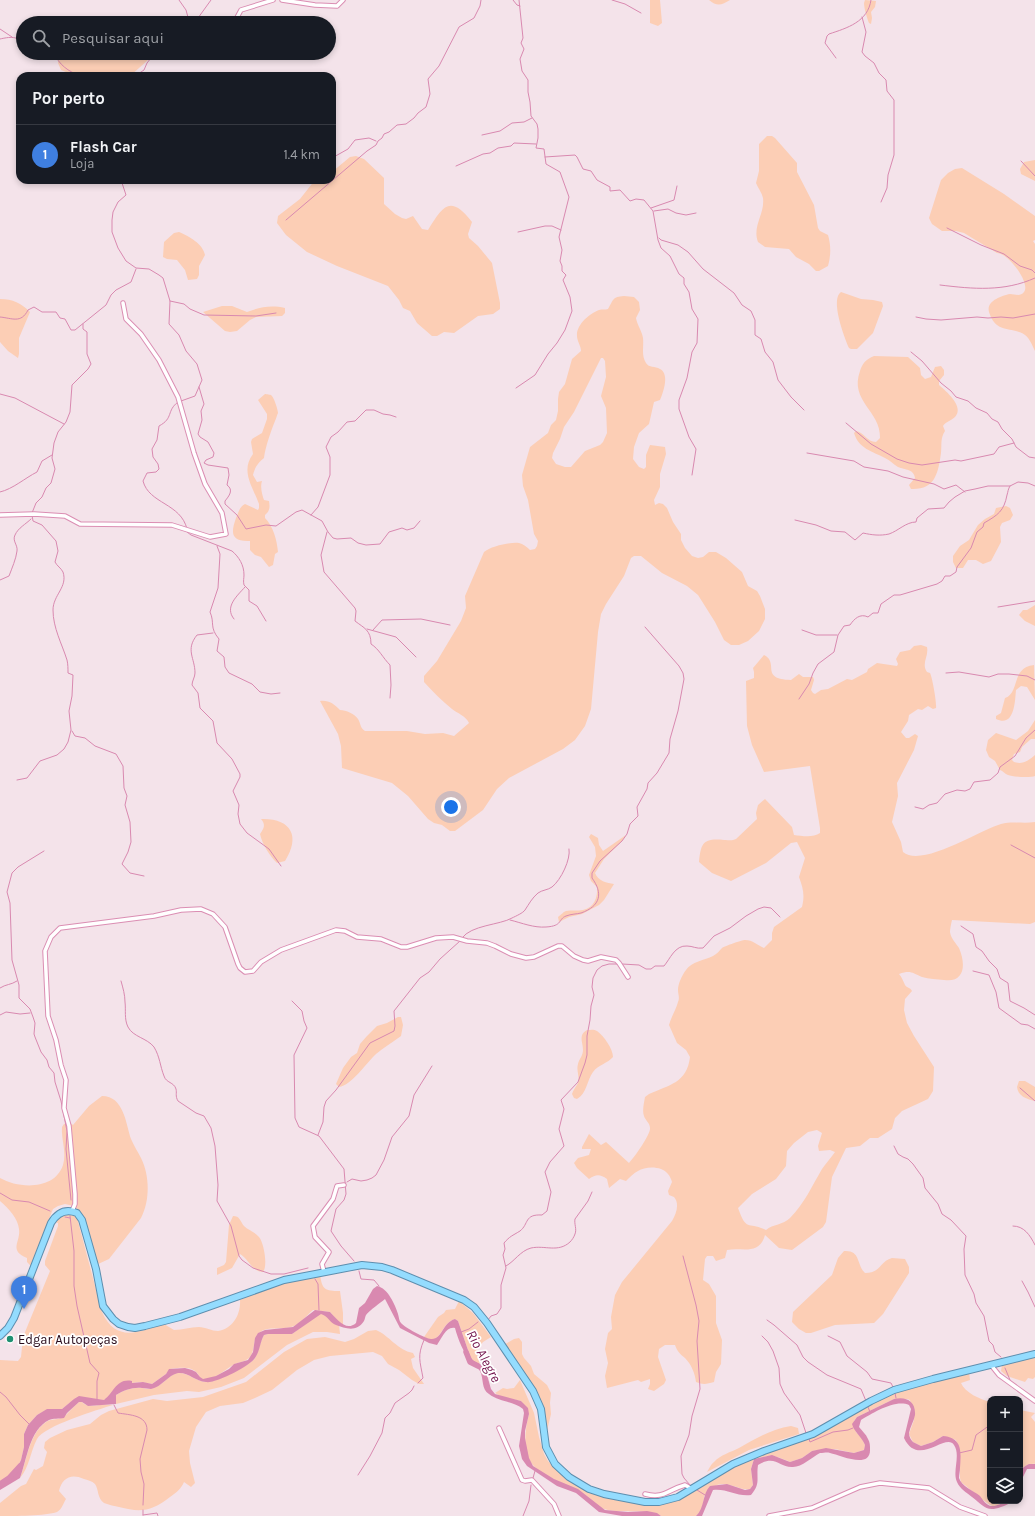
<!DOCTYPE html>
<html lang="pt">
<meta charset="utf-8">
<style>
:root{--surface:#171b24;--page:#242831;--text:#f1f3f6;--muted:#9ea1a6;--line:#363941;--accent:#d93025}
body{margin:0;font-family:Karla,sans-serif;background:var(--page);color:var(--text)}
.controls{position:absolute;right:12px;bottom:12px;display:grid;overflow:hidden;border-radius:8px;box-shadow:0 2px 6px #0003}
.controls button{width:36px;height:36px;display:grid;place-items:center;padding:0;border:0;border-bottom:1px solid var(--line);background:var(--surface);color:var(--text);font:20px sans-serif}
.you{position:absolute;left:451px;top:807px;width:14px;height:14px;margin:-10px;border:3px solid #fff;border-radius:50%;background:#1a73e8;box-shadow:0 0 0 6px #1a73e833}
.badge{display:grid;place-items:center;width:26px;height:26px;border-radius:50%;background:var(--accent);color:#fff;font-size:13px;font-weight:700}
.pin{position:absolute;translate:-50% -33px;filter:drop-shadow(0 1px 2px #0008)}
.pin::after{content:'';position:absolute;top:21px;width:14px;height:12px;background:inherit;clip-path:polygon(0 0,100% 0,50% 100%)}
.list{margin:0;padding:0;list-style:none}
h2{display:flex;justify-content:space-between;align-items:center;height:52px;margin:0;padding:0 16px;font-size:17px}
h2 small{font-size:13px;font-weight:400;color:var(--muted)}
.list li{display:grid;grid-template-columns:26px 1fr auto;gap:12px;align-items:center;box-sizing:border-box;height:60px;padding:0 16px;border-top:1px solid var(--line)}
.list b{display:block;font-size:15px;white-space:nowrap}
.list p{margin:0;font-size:13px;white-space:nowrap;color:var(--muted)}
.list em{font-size:13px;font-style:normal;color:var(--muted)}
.icon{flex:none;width:22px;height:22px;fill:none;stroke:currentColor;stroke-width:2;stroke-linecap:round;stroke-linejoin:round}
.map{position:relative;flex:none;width:1035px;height:1516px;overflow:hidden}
.search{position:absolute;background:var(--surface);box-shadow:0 2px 6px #0003;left:16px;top:16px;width:320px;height:44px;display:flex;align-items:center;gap:10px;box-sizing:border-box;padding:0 14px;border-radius:22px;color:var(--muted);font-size:15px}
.panel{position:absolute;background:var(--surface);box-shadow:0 2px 6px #0003;left:16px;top:72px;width:320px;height:112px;border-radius:12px}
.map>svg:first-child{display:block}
.green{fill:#fcceb5;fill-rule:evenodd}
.water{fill:#d989b0}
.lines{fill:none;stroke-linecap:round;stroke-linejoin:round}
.stream{stroke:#d989b0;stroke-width:1}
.river{stroke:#d989b0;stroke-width:5.5}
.minor-casing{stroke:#db8eb3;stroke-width:5.5}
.trunk-casing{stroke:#5d8eae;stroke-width:8}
.minor{stroke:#fff;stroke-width:3.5}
.trunk{stroke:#94dcfe;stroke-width:6}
.poi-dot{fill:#1f9072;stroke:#fff;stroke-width:1.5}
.labels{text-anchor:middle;stroke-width:3.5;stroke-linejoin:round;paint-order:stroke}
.poi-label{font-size:13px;fill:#280b1a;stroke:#fff;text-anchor:start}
.water-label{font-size:14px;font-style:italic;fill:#72134c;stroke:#fff}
</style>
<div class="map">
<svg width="1035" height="1516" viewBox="0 0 1035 1516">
<rect width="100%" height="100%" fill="#f4e3ea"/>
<g class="green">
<path d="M650,0H660L662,23L658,26L650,23Z"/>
<path d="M709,0H730C722,5 717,7 709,0Z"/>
<path d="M865,0L876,1L875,7L871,12L872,18L871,24L869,23C867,18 864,8 864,3Z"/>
<path d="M60,53H77V56L81,59H94L103,54L152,53L153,54L148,60L130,76H76L61,70L58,63Z"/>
<path d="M767,136H772L775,138L797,163V172L814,205L818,228L820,231L828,235C831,245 831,256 828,266L819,271H816L809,264L796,257L789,249L765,247L758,242C752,226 765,214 763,198C762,193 758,188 756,183L759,171V144Z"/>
<path d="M356,156L364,159L384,178V204L395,214L402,218L406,219L413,216L422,229L428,230C443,206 450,194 472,222L468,234L469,238L478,246L492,263L500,303V309L493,314L478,316L454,333L444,332L437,336H432L417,323L410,311L403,308L399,300L388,286L337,266L307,252L286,235L277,223L278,216L300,199L315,180H332V172L350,157Z"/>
<path d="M1035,160V181L1021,174L1020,169L1024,162Z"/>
<path d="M962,168L1004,194L1035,216V240L1033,241L1035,244V351C1032,345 1030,339 1025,335C1013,326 996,335 989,312C986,301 1001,296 1010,294C1015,294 1020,297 1024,292C1031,283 1008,253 997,253L964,233L956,231H942L932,224L929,218L941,180L948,173L955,169Z"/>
<path d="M179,232C189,236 203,244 205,255L199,266V275L197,279L188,280L185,270L177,260L167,259L163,257L164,242L174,233Z"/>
<path d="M841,292L861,299L873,300L882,302L883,306L873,333L857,349H851L849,348C844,337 830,299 841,292Z"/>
<path d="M624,296L634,297L639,302L640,310L636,318C637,325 642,331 643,338C644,347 641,355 646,363C649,368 655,366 660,369C670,374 663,393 660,400L654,402L649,424L639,433L634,447L633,459L639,467L644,469L646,467V455L650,445L665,447L666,454L660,474V487L654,500L655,505L659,503L663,504L667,508L673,522L681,534V540L685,548L692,556L698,558L703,557L709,552H716L726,558L742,572L748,586L757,591L760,596L765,609V619L759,631L748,641L739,645H731L724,640L715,622L698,595L687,586L662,573L641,556H634L631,558L624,576L606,604L601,614L598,632L591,709L585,726L575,740L563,749L509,778L497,789L483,810L455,831H450L442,825L434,823L428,819L408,796L392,783L342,768L341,746L338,734L320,701C329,700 334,704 340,710C346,710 355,714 358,719C361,724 360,728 365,731H407L425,734L443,733L454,736L469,723C466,716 457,713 452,709C442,701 433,692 424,682V676L437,661L461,621L466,608L465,596L484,552C491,546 510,542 519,543C523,544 527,547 530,550L535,549L537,546L538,541L534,534L528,500L523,486L522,475L530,447L548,433L551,425L556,420L558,411V399L559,392L565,384L572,359L581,351C581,346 577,341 577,336C576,325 589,314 599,310C602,309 605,310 608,309C614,299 612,297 624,296ZM601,358H603L605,361L606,377L601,396L606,408L607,433L603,442L600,445L585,451L571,467H565L556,464L552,458L553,453L560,439L564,427L574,412Z"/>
<path d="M0,299C13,299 21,303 30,312L19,338V354L18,358L8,351L0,342Z"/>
<path d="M222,306H232L247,312C260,307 271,305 285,308V313L282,316L256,317L250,320L237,331L230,332L225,331L203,312Z"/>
<path d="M874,356L908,357L920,368L921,375L925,379L931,377L935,367L941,366L944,370V375L939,381V385C946,391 965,407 955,417C951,421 945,422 943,426L945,431C940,439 942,444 941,453C938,474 935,490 911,489L909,485L915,478C914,469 905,470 898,467C894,465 890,460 885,458C872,451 859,449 854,433L856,431C864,432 867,442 876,442L880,438C881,411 849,401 860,371C862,364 866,359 874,356Z"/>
<path d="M265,394C266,394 271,395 271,395C274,397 278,410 278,413C277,415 276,419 275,421C271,431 265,448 264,458C258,463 255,467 253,475L257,482L262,481C260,486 262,495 264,500L269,501C270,507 270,511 265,515V518C273,526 277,540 278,552L275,554L273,565L269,567L261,557L255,555L250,550V541C230,542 231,532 236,518C239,512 239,507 245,504L258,510L259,508V504C253,487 240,471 253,454L251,442L252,439L262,433L267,419V414L258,400Z"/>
<path d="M1006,506L1010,508L1013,515L1010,520L1002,523L1000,527L1001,542L991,561L983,564L976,560H968L963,568H956L953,562V556L960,546L969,540L978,525L985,519L994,514L996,508Z"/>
<path d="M1035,605V626L1025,621L1019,615L1023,610H1027Z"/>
<path d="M921,645L927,647C929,657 921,663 927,672L930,673C932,676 937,703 936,708L933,709L928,706L922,710L918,709L909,715L908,721L901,732L906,738H909L915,734L918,736L914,750L897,783L898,796L892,822L901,842L903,852C922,868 980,830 1001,824C1012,821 1024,824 1035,822V922L1030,924L952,920C951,924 950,929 950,932C951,939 956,943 959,948C966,964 965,983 944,980C937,979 929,979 922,977C912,973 911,970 899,974C902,977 903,981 905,985C907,988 910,987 912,991L905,999L904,1010L907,1023L914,1036L934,1067L933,1091L928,1099L902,1111L895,1118L892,1129L878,1138H870L860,1146L846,1148L832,1177L826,1222L823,1227L792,1250L779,1248L765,1235C759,1256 743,1247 727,1250L725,1258L716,1261L713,1256H707L705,1259L703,1280L709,1284L716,1296V1323L722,1340L721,1364L716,1372L714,1382C707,1384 703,1385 696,1382C695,1373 691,1364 685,1358C680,1354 677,1351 675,1345H665L659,1349L658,1357L666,1380L664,1384L654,1391L648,1389L650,1384V1379L641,1382L638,1380L607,1388L605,1376L608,1363L605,1349L608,1333L612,1329L611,1317L615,1295L622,1282L672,1221C676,1214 680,1204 674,1197L669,1195L668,1191L672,1182C671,1179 670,1176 668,1174C662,1166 646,1166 638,1171C634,1173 630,1177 626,1181L620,1179L609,1188L607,1179C600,1174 596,1174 589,1179L577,1168L574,1163L578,1158L589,1155L591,1149H582V1147L589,1134L601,1145L606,1142L629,1163C634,1158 651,1134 650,1128C650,1123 645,1120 644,1116C642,1111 644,1103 645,1097L649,1094C669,1085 687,1083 690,1057L686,1050L677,1043L669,1025C671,1017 676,1010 678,1002C680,998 678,994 678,990C678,984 682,975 686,970C691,962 705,960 713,956C717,954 719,951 722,948C725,946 742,940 745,940C753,940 757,945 764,948L772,940V933L774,927L802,907C805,895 803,888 799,877L805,858L797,842L791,843L766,863L731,881L712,873L699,862C701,843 703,838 724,840C729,840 732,841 736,839L757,819L756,813L758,805L765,799L792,827L794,835C802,836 813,838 820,833V828L810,766L764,772L752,745L747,726L746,681L754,678V672L753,668L764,655C780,663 759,679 791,680L799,674L803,677H813L814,680L811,690L813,693L815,694L821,690L828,689L847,679L852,680L867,672L868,669L877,663L897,666L898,664L896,659L900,652L910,650L914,646ZM817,1130L822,1133L818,1146L819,1151L830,1150L835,1152C831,1158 826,1163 822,1169C812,1186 804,1204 790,1218C783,1225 773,1224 766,1230C748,1221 747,1233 738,1208L752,1194L776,1179L786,1166L787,1151L794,1143L808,1132Z"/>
<path d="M1034,665L1035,700L1027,687L1021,686L1016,690C1015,700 1015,728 996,719V716L1001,713L1005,698C1020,693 1011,667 1034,665Z"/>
<path d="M1035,720V739H1031L1022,747L1020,752L1014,754L1012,760L1014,762C1023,765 1029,760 1035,755V776C1031,778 1013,777 1008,775C1005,774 1003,771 1000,770L995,761L989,757L986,750L988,740L996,733L1016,740L1028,731Z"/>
<path d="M261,819C291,818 301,836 285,861L277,863C270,856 262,844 260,834C264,828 266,825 261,819Z"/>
<path d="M591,834L598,838L599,845L603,851L626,835L622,841L604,859L595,873C598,881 607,883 614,884L604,900L599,905L582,914L569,917L559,922L558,917C561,915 563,912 566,911C571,910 578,911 583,910C594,908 598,897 597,887L591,881L589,875L596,856L595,847L589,837Z"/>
<path d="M398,1017H401L403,1025L401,1036C393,1042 383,1048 376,1054C367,1062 351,1086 339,1087L336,1084L343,1068L351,1057L357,1053L360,1044L367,1036L377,1026L387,1023Z"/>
<path d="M587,1030C590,1030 594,1029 597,1031C604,1036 613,1049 613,1057C608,1063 598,1065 593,1072C587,1080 587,1093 577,1099L574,1098L572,1094C573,1090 576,1087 578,1083C580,1077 576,1070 578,1064C579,1059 583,1056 583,1050C583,1042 578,1035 587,1030Z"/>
<path d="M1019,1081H1025L1035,1087V1101C1026,1099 1018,1096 1017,1087Z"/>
<path d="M102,1096C124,1096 126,1124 131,1139C134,1146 138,1152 141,1158C150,1176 150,1201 141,1218L109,1259L96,1265L79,1211L74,1206L65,1204L58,1206L53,1209L49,1219L48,1228L32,1267L27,1262V1258C8,1250 21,1242 19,1229C18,1218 8,1208 0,1201V1178C19,1189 55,1190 63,1165C67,1152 61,1140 62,1127L64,1124L69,1122L73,1125L89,1106Z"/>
<path d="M60,1213L76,1214L102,1312C116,1343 138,1332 164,1324L174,1330C183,1330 190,1327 199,1327C205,1327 212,1331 218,1331C233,1329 241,1314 240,1300L280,1284L320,1274C322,1290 325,1291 340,1291L343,1313V1324H340L330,1312L313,1310C307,1315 301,1323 294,1326C283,1331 268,1325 259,1333C252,1339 256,1351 249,1358C245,1362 239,1362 235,1364C226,1368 214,1382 202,1379C199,1378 199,1374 196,1372C190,1366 178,1368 170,1369L166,1374L152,1384L141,1382L132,1383L104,1400C81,1398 81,1393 62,1409H48L37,1415L28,1425L24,1434V1447L21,1460L15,1472L0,1483V1360L18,1361L21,1357L23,1337L50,1271L45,1265V1261L58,1226V1223L55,1222Z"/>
<path d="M233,1216C240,1216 240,1221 244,1226C248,1230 255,1232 259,1237C264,1243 268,1266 263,1272C252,1272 248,1258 240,1254L232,1268L217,1275V1268L224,1265L226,1262L229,1225Z"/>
<path d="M844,1251C861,1250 856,1264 865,1273C881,1273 880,1261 892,1258C896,1258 901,1259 905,1259L909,1267V1273L883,1314L874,1323L835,1325L811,1333H806L799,1329L792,1322L793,1312L832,1275L838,1258Z"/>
<path d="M459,1301L473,1313L491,1337L483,1342L476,1351L480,1365L473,1361L470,1356L458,1321L455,1319C439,1324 442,1347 424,1337L438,1317L444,1313L446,1310L455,1309Z"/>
<path d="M319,1314H323L339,1325L340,1334L327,1332H313L287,1345L244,1378L221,1387L199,1392L187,1391L154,1395L116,1404V1395C124,1390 133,1387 142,1388C145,1388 145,1389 148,1389C162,1388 168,1375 177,1373C188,1372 195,1381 206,1382C214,1383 251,1365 255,1358C259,1351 260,1342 264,1335L268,1334H292Z"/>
<path d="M376,1330C390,1336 397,1350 413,1353L415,1357L411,1359L413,1368L424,1384H419L412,1380L399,1370L388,1364L382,1356L373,1352L330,1356L314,1360L297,1370L272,1390L255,1398L243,1403L220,1406L206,1412L196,1427L189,1451L190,1463L195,1483L191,1487L184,1482C181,1489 177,1492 170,1497C152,1511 141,1513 119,1507C115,1506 109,1505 104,1503C97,1498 99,1490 95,1484C92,1481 87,1480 84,1479C71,1473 62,1478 59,1491L66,1499C63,1504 62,1509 57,1512C46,1516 14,1516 0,1516V1503L21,1486L26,1484L34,1469L36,1470L43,1466L47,1452L44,1448L45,1442L50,1438L67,1430L90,1424L101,1415L109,1411L153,1399L167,1401L203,1397L246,1382L284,1352L307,1339L325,1337L345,1342L354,1339L368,1331Z"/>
<path d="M519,1338L522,1342V1354L524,1358L531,1366L534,1374L547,1385L551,1393L550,1403L551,1414L546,1435L537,1408L528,1387L502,1346L514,1339Z"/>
<path d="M1035,1357V1377L1033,1379L1028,1378L1025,1382L1007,1376L1001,1371L1002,1365Z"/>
<path d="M969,1372L970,1380L961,1383C965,1393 980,1399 990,1402V1501H1004C1001,1504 997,1506 992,1506C988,1505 966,1486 961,1482L960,1478V1462L956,1440L943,1436L933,1442L921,1446L913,1442L909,1434L914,1420L910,1400L907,1399H894L857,1417L854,1421L856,1432L861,1437L865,1445L864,1450L854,1453L835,1449L812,1451L802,1458L790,1462C775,1455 770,1455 754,1459L751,1469L753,1485L750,1489C739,1491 729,1481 717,1485C713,1487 708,1493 704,1496C704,1503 702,1511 696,1516H661C651,1508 618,1514 604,1509C596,1507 590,1497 582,1493C570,1486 540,1475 532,1464C522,1451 525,1429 529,1414L521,1401L502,1397L495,1393L503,1388L507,1389L514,1388L520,1380L534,1413L539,1437L544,1454L548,1461L558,1472L566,1478L597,1493L667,1502L727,1467L790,1443L887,1395L908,1387Z"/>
<path d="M79,1402H82C87,1408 95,1405 102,1405C105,1404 109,1405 113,1405C97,1410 44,1426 37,1439C30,1452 30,1466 20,1478C27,1460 29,1434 46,1422C52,1418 60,1421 66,1415C70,1411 74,1406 79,1402Z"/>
<path d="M1020,1410L1035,1413L1031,1417L1035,1422V1464C1030,1463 1023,1467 1020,1471Z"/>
<path d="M791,1426L798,1428L799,1434L749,1450L707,1472C709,1469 711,1464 714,1462C720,1455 731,1452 739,1448C755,1439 771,1429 791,1426Z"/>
</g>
<g class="water">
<path d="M377,1286C388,1288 395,1305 398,1314C399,1317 399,1321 401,1323C404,1327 426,1339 431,1339C442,1340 442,1323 455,1319L458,1321L470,1356C474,1364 480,1362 485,1368L491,1389L495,1394L521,1401L528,1408L529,1414L525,1431V1438L529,1458L533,1466L554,1479L578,1489L605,1510L628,1512L647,1511L657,1513L661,1516H622L599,1512L576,1493L557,1486L527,1466L522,1459L519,1446L524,1413L523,1409C513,1401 499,1402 489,1394C481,1389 484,1379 480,1371C478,1368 474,1366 471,1362C464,1353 458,1340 455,1328C446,1326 442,1338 437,1345L429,1343L400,1328L385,1299C380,1303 370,1310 366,1315C365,1317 365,1319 364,1321C356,1333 345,1328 336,1325C330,1323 328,1316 321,1314L292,1334H268L264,1335C260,1342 260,1351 255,1358C250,1366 215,1384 206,1382C195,1381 188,1372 178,1373C168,1375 162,1387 151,1389C148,1389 146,1388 142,1388C133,1387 124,1390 116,1395V1404L88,1406L82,1402H79L67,1413L64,1418C59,1419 53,1418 49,1420C29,1430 27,1460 20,1478L0,1490V1483L15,1472L21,1460L24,1447V1434L28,1425L37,1415L47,1409H62L74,1399L79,1396L104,1400C114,1393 116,1378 132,1381V1383L143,1382L152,1384L166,1374L169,1369L185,1368L192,1370L196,1372L200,1377L203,1379L216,1376L229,1369L234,1364L248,1360L253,1352L255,1338L258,1333L265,1330L293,1327L315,1310L330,1312C337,1319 346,1332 356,1323L359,1308L365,1303L373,1289Z"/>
<path d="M894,1399C906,1396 916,1401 915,1415C914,1421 910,1427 909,1433C909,1437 911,1440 913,1442L921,1446L933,1442L943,1436C963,1438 961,1452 960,1468C960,1471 959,1475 959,1478C961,1486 974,1491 980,1496C983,1500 986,1505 991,1506C997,1507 1004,1501 1012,1501C1009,1504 1005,1506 1001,1507C986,1513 983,1505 972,1497C966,1492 960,1489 957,1482C952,1472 961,1455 954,1445C946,1432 918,1468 904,1438L911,1409L909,1405C895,1399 873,1413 861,1420L859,1427C862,1431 866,1434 868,1439C870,1442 870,1446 870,1449C871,1470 840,1455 830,1453C827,1452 824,1453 820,1453C812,1457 802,1467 793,1467C779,1468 776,1454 758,1465C756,1479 761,1483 751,1495C737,1497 726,1488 713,1490L702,1516H696C705,1508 702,1494 710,1486L727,1484L745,1490L750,1489L753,1485L751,1469L754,1459L772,1455L790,1462L802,1458L812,1451L826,1448L854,1453L864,1450L865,1445C862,1437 854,1432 852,1424L857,1417Z"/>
<path d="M1029,1464H1035V1469H1027L1020,1483C1020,1472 1018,1470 1029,1464Z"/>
</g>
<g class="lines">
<g class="stream">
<path d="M179,0L186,10L189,21"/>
<path d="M513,0L517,5L520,6"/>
<path d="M612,0L625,4L641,13"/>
<path d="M862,17L866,32L862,52L865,56L874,63L879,73L886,80L887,91L894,100V155L888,175L887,188L881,202"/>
<path d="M187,23L198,18L211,0"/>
<path d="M0,29L12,37"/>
<path d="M0,39C9,37 19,35 23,45"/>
<path d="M31,53L39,56H41L42,53"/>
<path d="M54,53C59,65 68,71 80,76"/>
<path d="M836,58L825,43L827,36L829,34C847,28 868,22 871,0"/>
<path d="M135,76L144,70L147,63L155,53"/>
<path d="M482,135L500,131L512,123L524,122L532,118"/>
<path d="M545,157L575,155L577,157L583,169L591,171L597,180L610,187V191L620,190L630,201L636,199L644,200L653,211L658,240L661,248L670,256L679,274L684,278V284L689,292L692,309L698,319L697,343L692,352L687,378L679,400V409L689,437L696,449L692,475"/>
<path d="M332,158L348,149L355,140L369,138L376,141"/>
<path d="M1021,161L1035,176"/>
<path d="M456,166L483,154L490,153L498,148L511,146L514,143L536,144"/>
<path d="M121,180L126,195L118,202L113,212L112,220V232L118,248L126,261L136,268L149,269L159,275L163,278L170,301L169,324L179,335L186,351L197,364L202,380L195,396L181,401"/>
<path d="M651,208L674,200L677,186"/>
<path d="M654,211L668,209L676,213L686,215L696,213"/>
<path d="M286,220L367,151L376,145L378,141L382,138L384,134L389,132L397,125L406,124L414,118L418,113L426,107L430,94L428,79L439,66L459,27L474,18L480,6L481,0"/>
<path d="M947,228L981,245L1004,254L1020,266L1032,270L1035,273"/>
<path d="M518,232L545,226H552L561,230"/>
<path d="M659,238L661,240L678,245L688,252L703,269L734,293L742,305L751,311L755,320V335L761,339L765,352L773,362L778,380L791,397L804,410"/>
<path d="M940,285C973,289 1004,292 1035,278"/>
<path d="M170,301L184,304L190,309L204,315L256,316L276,313"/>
<path d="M0,317C12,318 21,324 28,310L34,307L42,312H56L60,318L65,319L71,330H75L106,305L111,295L116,290L131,282L136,269"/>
<path d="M916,317L926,319L941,320L977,317L988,318L1001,317L1013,318L1035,314"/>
<path d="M911,352L922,361L941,383L951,391L956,397L968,401L976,408L987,413L992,419L998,422L1002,429L1012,439L1016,447L1029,457L1035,458"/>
<path d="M199,387L204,404L201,411L202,420L198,434L200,437L208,442L214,453L213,457L206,460L204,463L208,465L228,468L229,475L227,485C234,490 229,496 225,501V504L237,515L246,529L266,525L276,526L296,512L302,510L322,521L328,532L333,538L337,539L351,538L358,543L366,545L380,544L389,532L402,528L407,530L414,528L420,521"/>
<path d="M516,388L535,375L548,354L557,343L565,330L572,311L570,297L563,280L566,275L562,271V266L560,261L562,250L559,237L569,197L560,172L546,164L544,149L536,148L538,138V129L537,124L531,116L530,102L528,92V80L522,71L520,59L524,49L521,43L523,38L519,0"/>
<path d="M0,394L15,398L64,424"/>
<path d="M178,402C166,411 174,418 159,426L157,440L152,449L153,457L158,464L159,469L156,472L147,473L143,481C149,504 181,503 187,529"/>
<path d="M846,423L871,444L897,459L909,463L922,465L955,460L961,461L994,454L999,447L1014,443"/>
<path d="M807,453L854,461L864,467L888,471L903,477L934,484L944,489L956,485L965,492"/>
<path d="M0,492C13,489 25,478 37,472L42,461L52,455"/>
<path d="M32,513L36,503L42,497L46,488L51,483L55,469L52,458L54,443L58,432L66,422L70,412L72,385L88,369L91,364L87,354V332L83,329V324"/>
<path d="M311,515L318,507L330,475V457L326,447L331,437L338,432L347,422L355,421L366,410H374L383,414L390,415L396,417"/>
<path d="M795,520L816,525L831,531L845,532L855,540L863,533C872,535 880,536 889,534C898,531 906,522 916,522L917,518L928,509L944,508L949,502L955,497L965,491L975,489L988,486H1010L1018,482L1028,483L1035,486"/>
<path d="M187,532L191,535L232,551C239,557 244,565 244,575C244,578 243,581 244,585L249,590V601L257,606L266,621"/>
<path d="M327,532L321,555L324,572L355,608L356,611L355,621C364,628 371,630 371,644C379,649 383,658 390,665L391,685L390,698"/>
<path d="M217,546L220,554L218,588L210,612C215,623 209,627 219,639L217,651L224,657L225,667L229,673L252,684L260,692L271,694L280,693"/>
<path d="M0,580L9,576C12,568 16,559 17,551C18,545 12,541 15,535C18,528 26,524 31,519"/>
<path d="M998,607L1035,601"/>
<path d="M234,619C224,607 237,596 245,587"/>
<path d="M367,629L396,637L416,657"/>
<path d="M373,630L382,620L421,619L450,625"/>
<path d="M802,630L816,635H837"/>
<path d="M213,633L197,635C185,650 195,658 195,673C195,677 192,681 192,685L198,693L200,708L213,721L217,743L232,759L240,774V777L233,791L239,805L238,814L240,824L247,833L269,849L281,866"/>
<path d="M946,673L959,672L989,677L998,674H1009L1027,676L1035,680"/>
<path d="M799,699L809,684L813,673L818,664L834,652L838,635L844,626L850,625C854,619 860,613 868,617L873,613H878L881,604L894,595H900L937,584L942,581L945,576H950L956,572L957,567L971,548L977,532L983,527L984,523C998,515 1004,511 1007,495C1008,492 1008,489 1010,486"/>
<path d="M72,731L75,736L85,738L95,746L116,754L123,766L124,788L127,796L125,805L130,822L131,842L128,852L122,864L130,873L144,876"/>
<path d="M17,780L27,778L40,761L57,755L64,749L68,742L71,730L69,711L72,696L73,675L68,673C68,669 68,664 67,660C62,644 53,628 53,610C53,595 68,587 63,572C61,568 57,566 55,562L58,551L56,541L42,525L33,521L32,515"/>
<path d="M915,807L923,809L929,805L937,803L945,794L957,790L965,791L970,789L974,782L990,780L998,773L1000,767L1015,756L1026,738L1035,730"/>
<path d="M1011,845L1035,858"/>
<path d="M44,851L18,867L12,873L7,892L10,903L12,960L19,985V998L30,1009L33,1017L35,1023L34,1034L35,1037L41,1052L47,1060L49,1067L54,1073L55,1082L61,1101L67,1131L66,1149L71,1200"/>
<path d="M510,920C522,923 534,928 546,927C563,926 558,919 566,916C571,914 577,914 581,913C601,906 603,893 592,878V873L600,861L622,841L627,834L630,824L638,816L637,807L647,789L648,783L657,773L669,753L670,739L678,711L684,679L683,673L679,666L645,627"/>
<path d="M961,926L973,934L976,947L982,951L989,961L997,969L1000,978L1008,983L1010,1001L1024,1008L1035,1015"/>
<path d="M462,938C471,925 500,925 512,918C516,916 523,913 525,910C529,904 532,898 538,893C542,890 548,890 552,887C561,880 571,859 569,849"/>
<path d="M622,964L639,965L646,969H651L655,966H664C670,959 675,945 687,946C693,946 696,949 703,948L714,936L730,928L746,916L758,909L764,907L771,908L780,917"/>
<path d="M973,971L989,975L996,992L999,1008L1021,1024L1028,1025L1035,1029"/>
<path d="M121,981C123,988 125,995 125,1002C126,1010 124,1019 128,1027C133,1037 147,1038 154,1047C160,1057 160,1066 164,1076C166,1083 174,1082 176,1089C177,1093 175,1096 178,1101L196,1113L204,1116L211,1128L215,1146L218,1185L217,1201L231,1226L239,1256L242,1260L253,1268L271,1274H284L308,1268"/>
<path d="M0,988C6,984 11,985 17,981"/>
<path d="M292,1001L302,1011L304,1021L307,1028L294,1055L295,1118L299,1127L319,1136L344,1169L346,1194L344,1200L336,1209L331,1231L341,1246L354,1261"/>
<path d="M0,1015L6,1012L20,1014L30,1013"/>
<path d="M1020,1088L1035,1101"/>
<path d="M318,1135L323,1122L324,1107L326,1101L336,1090L370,1043L394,1031L395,1026L394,1011L420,978L429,972L440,959L460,941"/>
<path d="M894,1146L898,1154L903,1157L908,1159L913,1164L923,1178L925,1188L938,1204L942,1214L951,1220L966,1236L964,1249L965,1275L974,1294L976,1303L984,1316L989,1341L993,1345L995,1352L1001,1357"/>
<path d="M347,1182L352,1179L361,1181L367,1180L372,1178L376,1175L384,1160L392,1137L409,1116L414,1095L432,1066"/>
<path d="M0,1193L12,1200L29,1202L50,1211"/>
<path d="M70,1216L74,1251V1286L77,1306L90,1363L99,1373L97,1381V1400"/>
<path d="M65,1217L70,1218"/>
<path d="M1013,1226C1024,1226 1030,1235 1035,1245"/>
<path d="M683,1256L696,1305L699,1321L697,1341L700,1389L692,1416L689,1435L681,1456L682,1474L684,1478L690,1485"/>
<path d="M506,1266C515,1261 520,1251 531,1248C545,1245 558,1253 570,1242C572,1240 574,1237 575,1234C577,1229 574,1224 575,1219L588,1201L592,1192"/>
<path d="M359,1271L361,1279L374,1280L379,1286"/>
<path d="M315,1279L318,1284L319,1310"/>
<path d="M1022,1281L1028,1292L1035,1307"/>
<path d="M488,1320L491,1316L497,1314L501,1308V1285L506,1268L503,1255L505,1249L504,1243C510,1236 512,1236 520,1231C529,1224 524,1214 542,1215L547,1211L551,1192L545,1172L550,1162L564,1146L559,1129L564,1109L561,1100L578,1082L585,1063L587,1055V1036L590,1020L591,1006L594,995L592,987L593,978L597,970L602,966L609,964H617"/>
<path d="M767,1320L774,1325L797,1345L803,1357L808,1362L827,1375L861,1389L866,1401"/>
<path d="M461,1332L469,1329L478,1322"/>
<path d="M762,1336L768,1342L773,1351L779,1368L780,1384L784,1393L800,1415L806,1433"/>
<path d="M828,1336L840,1342L847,1356L867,1372L872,1379L891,1383L893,1387"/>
<path d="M1005,1368L1010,1380"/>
<path d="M418,1383L423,1378C420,1361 417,1356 424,1340"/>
<path d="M0,1392L6,1397L20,1415L29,1424"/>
<path d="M895,1393L896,1398"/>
<path d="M114,1405L118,1413C130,1415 147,1415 147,1430L140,1459L141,1472L144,1484L143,1505"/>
<path d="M1020,1406L1021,1410L1020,1413"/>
<path d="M868,1407L870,1412"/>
<path d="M809,1439L810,1442L833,1432L848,1430L853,1428"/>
<path d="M959,1453L972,1450L976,1435L990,1425"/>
<path d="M358,1475L370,1456L382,1433L385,1418L390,1413L395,1403L409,1393L412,1390L414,1386"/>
<path d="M533,1478L535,1471"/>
<path d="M697,1490L705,1495"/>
<path d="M143,1515L157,1513L158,1516"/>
<path d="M143,1515V1510"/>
<path d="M523,1516L529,1501L531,1485"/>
</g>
<g class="river">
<path d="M466,1352L470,1362L478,1366"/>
<path d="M0,1484L9,1478L20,1466"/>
</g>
<g class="minor-casing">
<g id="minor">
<path d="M282,0L315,5L337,6L343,0"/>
<path d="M234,23L241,10L273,0"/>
<path d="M0,515L34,514L65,516L80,524L172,525L210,537L226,534L222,513L205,484L194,453L178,397L159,360L141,334L126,319L123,303"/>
<path d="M72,1211L75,1204V1194L69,1126L64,1108L66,1080L61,1065L56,1040L48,1016L45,951L51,937L60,928L154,916L181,910L201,909L213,914L225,927L238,964L240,968L245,972L253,971L261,962L281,950L336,930L345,931L357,937L381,939L401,947H407L436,938L453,937L467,941L487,943L495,946L511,954L526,958L534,957L558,946H562L574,956L583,960L588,961L601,957L616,960L619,963L628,977"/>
<path d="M324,1272L322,1264L329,1252L315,1237L313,1226L333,1199L337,1186L344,1185"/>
<path d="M991,1365L999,1375L1035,1401"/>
<path d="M499,1428L522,1480L525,1481L532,1480L554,1504L559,1516"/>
<path d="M645,1494C664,1499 667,1490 685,1485L692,1489"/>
<path d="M769,1516L812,1508L860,1487L880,1483L929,1488L960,1507L985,1516"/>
</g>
</g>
<g class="trunk-casing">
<path id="trunk" d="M0,1336L8,1328L14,1318L51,1223C57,1213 65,1208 77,1213L82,1220L96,1269L103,1306L113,1319L119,1324L128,1327L135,1328L145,1326L180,1317L284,1280L362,1265L382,1267L392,1270L464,1300L474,1307L487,1323L533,1391L541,1409L546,1447L555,1464L569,1477L589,1489L604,1494L645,1502H659L678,1497L733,1464L764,1451L813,1434L871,1401L894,1390L933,1379L1035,1354"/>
</g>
<use href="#minor" class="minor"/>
<use href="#trunk" class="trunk"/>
</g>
<circle class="poi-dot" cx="10" cy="1339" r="4"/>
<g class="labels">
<g class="poi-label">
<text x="18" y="1344">Edgar Autopeças</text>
</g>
<g class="water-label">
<text transform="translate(484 1356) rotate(62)" y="5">Rio Alegre</text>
</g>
</g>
</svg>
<div class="controls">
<button>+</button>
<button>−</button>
<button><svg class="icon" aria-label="layers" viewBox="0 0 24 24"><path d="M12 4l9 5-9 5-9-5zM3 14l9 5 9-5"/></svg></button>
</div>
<div class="you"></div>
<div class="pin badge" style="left:24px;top:1309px;background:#3f7fe0">1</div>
<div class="search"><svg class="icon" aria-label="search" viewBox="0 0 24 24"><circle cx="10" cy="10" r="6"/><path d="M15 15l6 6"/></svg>Pesquisar aqui</div>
<section class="panel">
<h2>Por perto<small></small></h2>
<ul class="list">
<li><span class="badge" style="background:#3f7fe0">1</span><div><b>Flash Car</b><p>Loja</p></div><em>1.4 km</em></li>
</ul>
</section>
</div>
